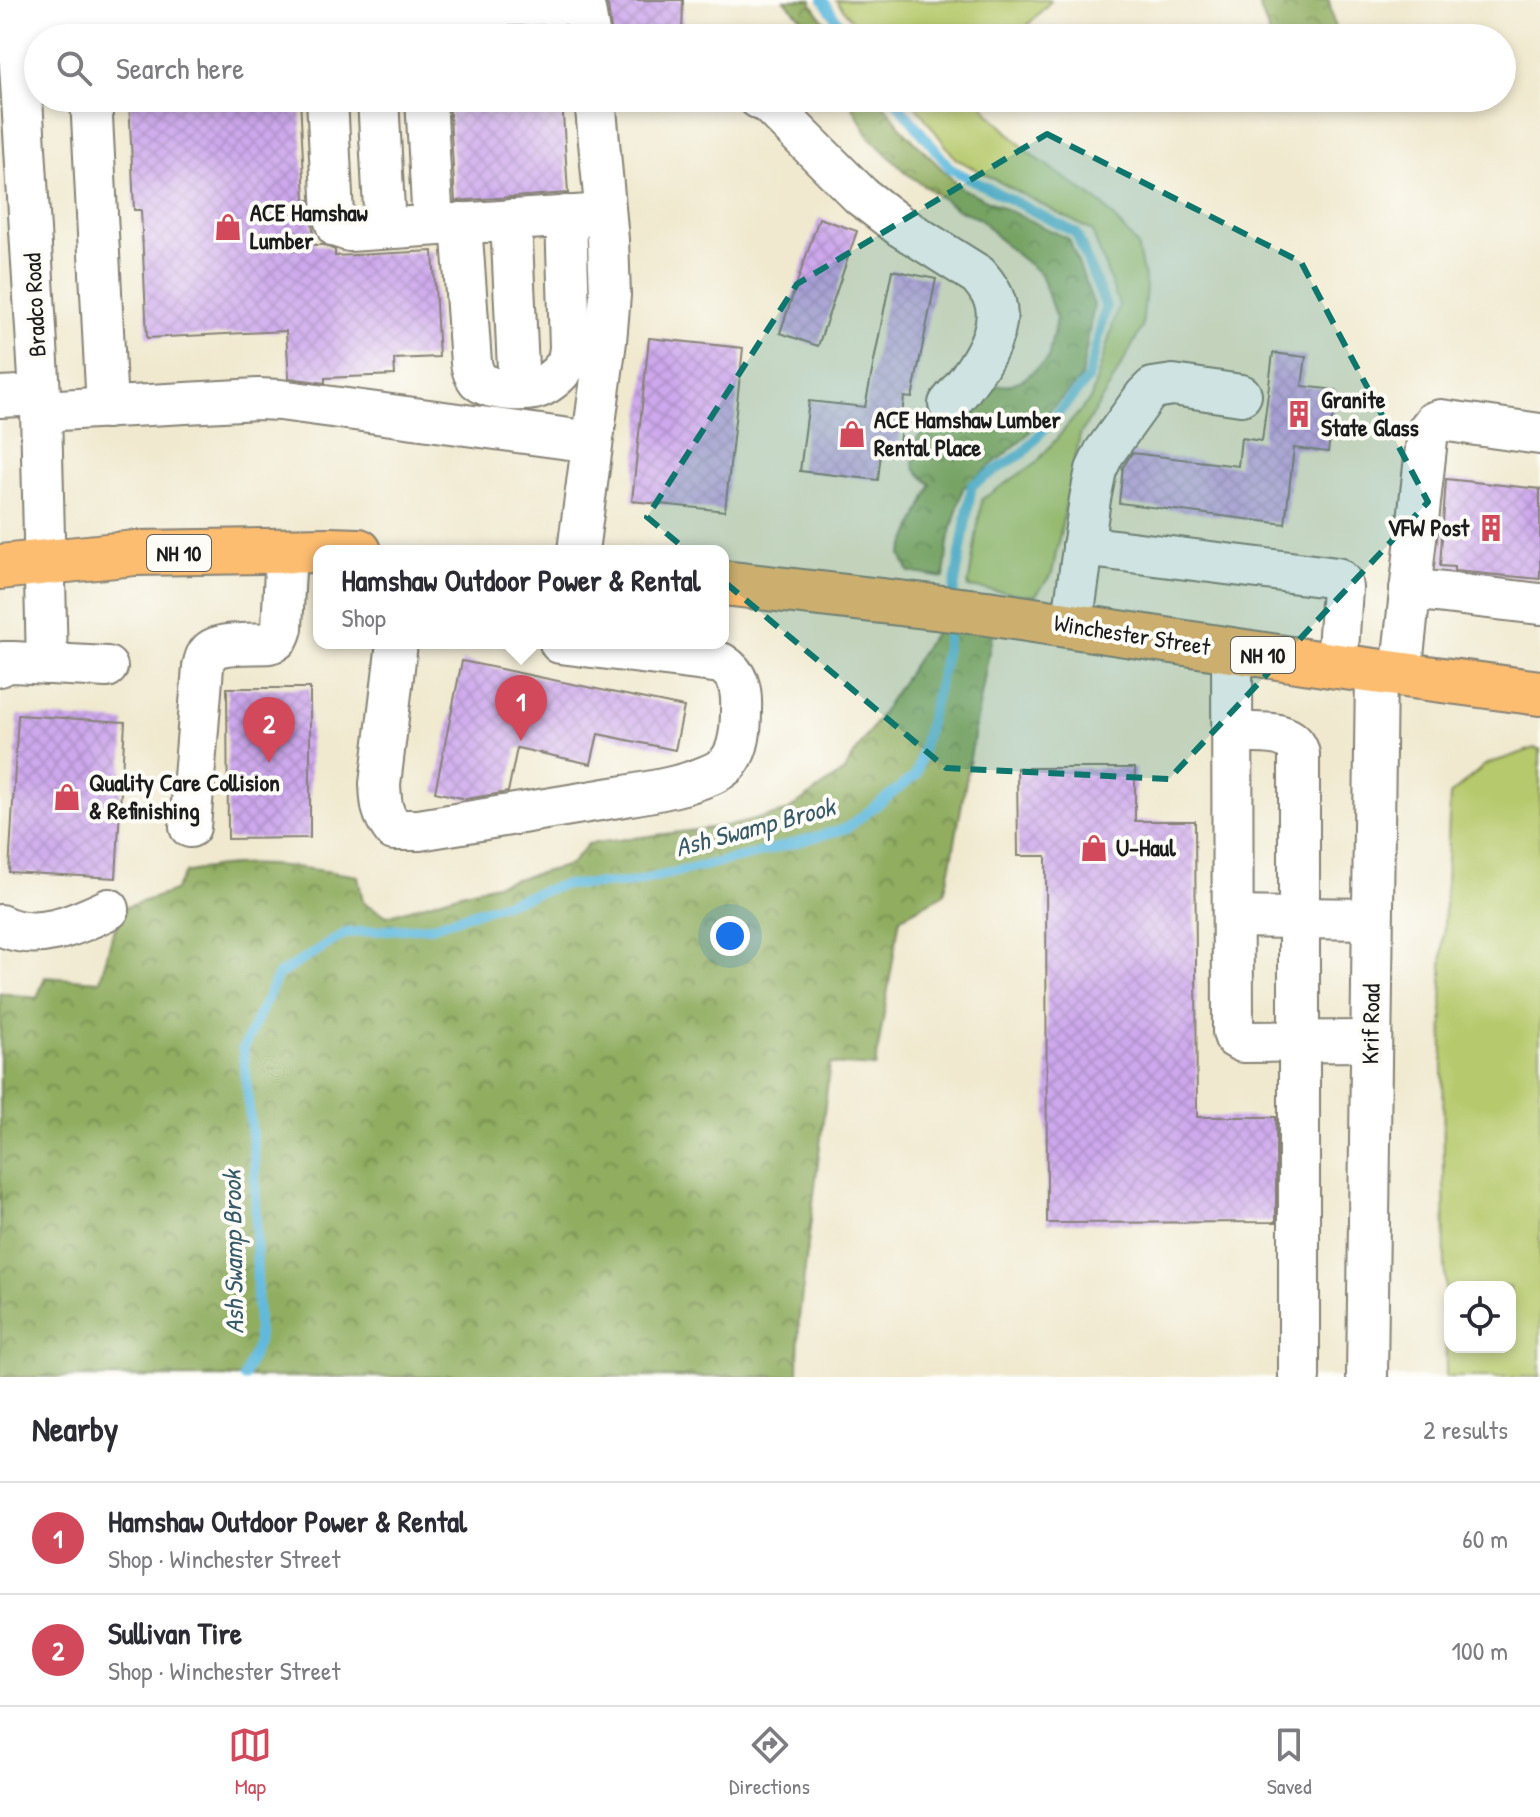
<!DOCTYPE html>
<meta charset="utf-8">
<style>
:root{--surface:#fff;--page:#f2f2f3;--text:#2b2b33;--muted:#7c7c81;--line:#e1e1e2;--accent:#d1495b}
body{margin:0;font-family:"Patrick Hand",sans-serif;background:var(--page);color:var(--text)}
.controls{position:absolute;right:24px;bottom:24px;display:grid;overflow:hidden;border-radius:16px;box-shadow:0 4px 12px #0003}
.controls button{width:72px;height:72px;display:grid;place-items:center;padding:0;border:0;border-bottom:2px solid var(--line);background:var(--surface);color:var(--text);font:40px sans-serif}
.you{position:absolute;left:730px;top:936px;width:28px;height:28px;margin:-20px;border:6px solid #fff;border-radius:50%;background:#1a73e8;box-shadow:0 0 0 12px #1a73e833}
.badge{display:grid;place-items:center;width:52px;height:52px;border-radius:50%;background:var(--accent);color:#fff;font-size:26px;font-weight:700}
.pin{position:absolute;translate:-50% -66px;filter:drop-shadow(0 2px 4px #0008)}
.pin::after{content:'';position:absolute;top:42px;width:28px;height:24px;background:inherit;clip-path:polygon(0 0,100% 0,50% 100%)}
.popup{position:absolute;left:313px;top:545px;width:416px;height:104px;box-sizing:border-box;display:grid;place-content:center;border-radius:16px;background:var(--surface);filter:drop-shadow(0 2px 6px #0005);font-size:26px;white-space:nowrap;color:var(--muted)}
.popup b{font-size:30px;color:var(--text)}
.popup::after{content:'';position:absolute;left:50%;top:100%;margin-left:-16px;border:16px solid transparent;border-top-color:var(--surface)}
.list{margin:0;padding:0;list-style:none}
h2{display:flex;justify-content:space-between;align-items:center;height:104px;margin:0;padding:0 32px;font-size:34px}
h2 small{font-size:26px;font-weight:400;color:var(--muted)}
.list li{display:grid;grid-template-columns:52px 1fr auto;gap:24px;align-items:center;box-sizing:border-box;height:112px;padding:0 32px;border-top:2px solid var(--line)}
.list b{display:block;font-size:30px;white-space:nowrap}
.list p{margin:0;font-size:26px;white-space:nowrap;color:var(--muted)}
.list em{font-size:26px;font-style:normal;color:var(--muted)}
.icon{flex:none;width:44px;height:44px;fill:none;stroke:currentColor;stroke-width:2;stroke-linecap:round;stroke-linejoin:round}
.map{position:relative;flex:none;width:1540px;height:1377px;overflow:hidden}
.search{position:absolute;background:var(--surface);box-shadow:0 4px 12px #0003;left:24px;right:24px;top:24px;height:88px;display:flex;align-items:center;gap:20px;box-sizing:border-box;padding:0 28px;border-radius:44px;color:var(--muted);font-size:30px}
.sheet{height:328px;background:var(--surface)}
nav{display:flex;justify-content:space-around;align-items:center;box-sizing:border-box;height:112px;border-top:2px solid var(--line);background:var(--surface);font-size:22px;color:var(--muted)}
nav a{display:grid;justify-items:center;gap:4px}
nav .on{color:var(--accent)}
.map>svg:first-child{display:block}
.green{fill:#b6c96c;stroke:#697244;stroke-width:2;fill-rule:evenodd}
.forest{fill:url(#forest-crowns);stroke:#56643e;stroke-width:2}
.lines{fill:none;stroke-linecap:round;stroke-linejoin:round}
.stream{stroke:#61bade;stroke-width:10}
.building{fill:url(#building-cross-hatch)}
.minor-casing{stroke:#868276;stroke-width:44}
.major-casing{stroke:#868276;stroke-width:48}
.minor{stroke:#fff;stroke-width:40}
.major{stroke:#fcbd6f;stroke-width:44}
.marked{fill:#0f766e;fill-opacity:0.2;stroke:#0f766e;stroke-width:6;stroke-dasharray:16 10;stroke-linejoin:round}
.labels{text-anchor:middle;stroke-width:8;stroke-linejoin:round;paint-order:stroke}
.shield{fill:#fdfcf7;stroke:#605f5e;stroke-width:2}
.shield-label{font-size:22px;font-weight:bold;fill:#1c1c1c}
.poi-label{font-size:24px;font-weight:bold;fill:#1c1c1c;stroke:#fdfcf7;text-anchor:start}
.street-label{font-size:24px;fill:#1c1c1c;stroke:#fdfcf7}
.water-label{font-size:26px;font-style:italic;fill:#385b6a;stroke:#fdfcf7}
</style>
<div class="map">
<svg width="1540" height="1377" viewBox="0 0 1540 1377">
<defs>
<pattern id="forest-crowns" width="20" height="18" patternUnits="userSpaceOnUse" patternTransform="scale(2)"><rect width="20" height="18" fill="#90ad60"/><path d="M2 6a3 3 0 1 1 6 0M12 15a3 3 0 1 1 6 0" fill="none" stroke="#758c4e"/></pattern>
<pattern id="building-cross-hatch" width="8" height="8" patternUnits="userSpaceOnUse" patternTransform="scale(2)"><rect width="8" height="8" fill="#cda8ec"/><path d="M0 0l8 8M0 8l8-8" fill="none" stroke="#af90ca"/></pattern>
</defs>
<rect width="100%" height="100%" fill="#fdfcf7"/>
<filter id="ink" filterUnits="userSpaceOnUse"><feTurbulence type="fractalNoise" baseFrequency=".0125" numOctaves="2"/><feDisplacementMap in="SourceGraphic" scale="16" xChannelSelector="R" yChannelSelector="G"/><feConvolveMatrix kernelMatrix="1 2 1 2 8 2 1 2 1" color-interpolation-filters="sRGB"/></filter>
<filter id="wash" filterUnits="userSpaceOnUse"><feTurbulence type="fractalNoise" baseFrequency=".006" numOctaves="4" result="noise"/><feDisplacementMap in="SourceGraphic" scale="32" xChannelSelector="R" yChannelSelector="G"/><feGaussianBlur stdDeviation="1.8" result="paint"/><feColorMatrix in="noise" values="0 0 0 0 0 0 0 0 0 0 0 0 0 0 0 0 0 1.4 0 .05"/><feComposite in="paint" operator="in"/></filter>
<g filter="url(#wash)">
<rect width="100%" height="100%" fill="#f0e9cf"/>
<g class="green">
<path d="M836,0H1049L1051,1L1015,38H865Z"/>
<path d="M910,98H979L990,114L1028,152L1103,205L1137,245L1146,287L1142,328L1110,386L1080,435L1052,573L1035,596L968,587L982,499L1036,463L1091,398L1119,305L1092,231L956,159Z"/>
<path d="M1535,748L1540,749V1377H1446L1442,968L1450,795L1485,765ZM1510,1287V1347H1450V1287Z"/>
</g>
<g class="forest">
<path d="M784,0H812V4L836,38H821Z"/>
<path d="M1257,0H1329L1337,38H1271Z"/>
<path d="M848,98H879L905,132L961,188L1069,239L1094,305L1081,378L1021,441L963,488L948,543L944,578L909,572L901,555L931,485L915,469L911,447L932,419H951L985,386L1009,385L1024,379L1048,359L1056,319L1041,274L1005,245L980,219L957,209L906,173L869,137Z"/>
<path d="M938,627L993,629L951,865L944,894L900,918L875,1067L830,1064L799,1318L798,1377H0V993L37,998L45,977L100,981L113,932L126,907L174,891L185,873C242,857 301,867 358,876L363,902L387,916L461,893L570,865L588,844L733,825L786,812L843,772Z"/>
</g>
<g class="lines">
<g class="stream">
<path d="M823,0L849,38"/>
<path d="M893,98L951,169L1076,233L1106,307L1088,379L1023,453L972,485L952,601"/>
<path d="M244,1377L258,1342L255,1165L243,1049L278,975L346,933L430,927L562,885L630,883L759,853L847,828L916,775L943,667L950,620"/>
</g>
</g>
<g id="blocks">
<g class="building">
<path d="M605,0H683L682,38H612L608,6Z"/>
<path d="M129,98H300L305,200H309L315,245H323L335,250V256L433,251L439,357L394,359L395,375L325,378V383L289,378L286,331L147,338L141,210H134Z"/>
<path d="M449,98H562L568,193L455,201Z"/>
<path d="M819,218L857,231L818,346L780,333Z"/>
<path d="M892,270L936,279L912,398L904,397L898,454L881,452L878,480L800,471L809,401L865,407Z"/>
<path d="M649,338L743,348L725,511L632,501Z"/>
<path d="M1273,353L1306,357L1302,386L1336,390L1328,452L1294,448L1285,524L1119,503L1123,467L1132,453L1238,466L1241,438L1262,441Z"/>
<path d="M1446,479L1540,489V579L1454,571V567L1440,566Z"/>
<path d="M462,661L684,707L675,750L598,734L591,764L517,748L508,792L466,799L435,792Z"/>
<path d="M227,688H310V838L228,839Z"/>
<path d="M18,715L125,722L116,878L9,872Z"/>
<path d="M1017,768H1135V821H1195L1197,1117H1276V1222L1047,1223L1046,856H1018Z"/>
</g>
</g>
</g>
<g filter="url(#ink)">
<use href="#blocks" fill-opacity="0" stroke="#868276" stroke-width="2"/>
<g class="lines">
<g class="minor-casing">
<g id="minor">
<path d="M16,0L41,411L47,664"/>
<path d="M17,15L572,4L581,6L585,10L590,38"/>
<path d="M91,98L107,408"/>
<path d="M327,98L333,215L337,227L349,231L590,215"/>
<path d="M378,98L385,228"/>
<path d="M426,98L433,225"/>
<path d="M758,98L769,104L861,196L900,226L978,275C985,283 992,292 995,302C1005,335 969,381 949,404"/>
<path d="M511,220L519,390"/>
<path d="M461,223L471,363C472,369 474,375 478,380C489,390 520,392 534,389C546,386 559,375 565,366C569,360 569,354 570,348L566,216"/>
<path d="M0,397L40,395"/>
<path d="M41,411L258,399L280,400L592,442"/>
<path d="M1083,546L1337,578L1341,582L1342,588L1337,666"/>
<path d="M578,551L606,341L610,295L608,240L595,98"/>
<path d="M1410,589L1540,604"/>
<path d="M1072,626L1090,499L1096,470L1104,453L1145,396L1153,388L1173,385L1241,395"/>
<path d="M397,643L380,784C381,804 381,813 394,830H419C475,821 532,811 588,802C620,796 660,792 690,782C703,778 719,773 728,763C740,749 741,728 741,710C742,690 739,674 721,663L560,643"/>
<path d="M1232,650L1233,1032L1235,1038L1242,1042L1371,1041"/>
<path d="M0,666L4,662H13L107,667"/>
<path d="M1401,674L1428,430L1434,422L1441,420L1540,434"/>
<path d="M1232,733C1254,734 1293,727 1299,754V1377"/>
<path d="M190,827L203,667C205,659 206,653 213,649C225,642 255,644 269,643C278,641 280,636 282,628L286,551"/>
<path d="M1233,917L1372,919"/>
<path d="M0,925C37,943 75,925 109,909"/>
<path d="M1367,1377L1376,671"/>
</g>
</g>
<g class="major-casing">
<g id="major">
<path d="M0,567L135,553L330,550L359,551"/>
<path d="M723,583L987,613L1337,666L1540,693"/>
</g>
</g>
<use href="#minor" class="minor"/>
<use href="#major" class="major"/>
</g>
</g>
<path class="marked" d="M1047,134L1301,262L1428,502L1169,779L946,768L647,517L797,284Z"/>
<defs>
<g id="shop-bare" transform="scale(2.16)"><path d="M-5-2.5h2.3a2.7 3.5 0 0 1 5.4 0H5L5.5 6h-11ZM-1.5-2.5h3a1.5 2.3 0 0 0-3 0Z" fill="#d1495b" stroke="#fdfcf7" stroke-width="2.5" paint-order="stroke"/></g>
<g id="building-bare" transform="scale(2.16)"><path d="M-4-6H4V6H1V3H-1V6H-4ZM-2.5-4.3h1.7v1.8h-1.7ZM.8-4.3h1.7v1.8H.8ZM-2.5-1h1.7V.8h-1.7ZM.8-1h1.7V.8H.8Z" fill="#d1495b" stroke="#fdfcf7" stroke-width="2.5" paint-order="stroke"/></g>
</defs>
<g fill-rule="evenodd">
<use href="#shop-bare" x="228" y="227"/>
<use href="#building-bare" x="1299" y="414"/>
<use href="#shop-bare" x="852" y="434"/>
<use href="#building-bare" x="1491" y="528"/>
<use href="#shop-bare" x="67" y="797"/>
<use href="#shop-bare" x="1094" y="848"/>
</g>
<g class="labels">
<g class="shield">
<rect x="147" y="535" width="64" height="36" rx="6"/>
<rect x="1231" y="637" width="64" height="36" rx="6"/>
</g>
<g class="shield-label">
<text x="179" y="561">NH 10</text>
<text x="1263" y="663">NH 10</text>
</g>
<g class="poi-label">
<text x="250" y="221">ACE Hamshaw<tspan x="250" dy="28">Lumber</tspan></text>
<text x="1321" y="408">Granite<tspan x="1321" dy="28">State Glass</tspan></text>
<text x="874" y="428">ACE Hamshaw Lumber<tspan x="874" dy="28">Rental Place</tspan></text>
<text x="1469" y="536" text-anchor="end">VFW Post</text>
<text x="89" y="791">Quality Care Collision<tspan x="89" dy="28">&amp; Refinishing</tspan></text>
<text x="1116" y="856">U-Haul</text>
</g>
<g class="street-label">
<text transform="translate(35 305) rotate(-93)" y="8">Bradco Road</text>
<text transform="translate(1132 635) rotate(9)" y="8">Winchester Street</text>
<text transform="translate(1371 1024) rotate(-89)" y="8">Krif Road</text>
</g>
<g class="water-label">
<text transform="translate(755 827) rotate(-15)" y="9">Ash Swamp Brook</text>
<text transform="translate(233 1252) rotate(-91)" y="9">Ash Swamp Brook</text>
</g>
</g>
</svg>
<div class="controls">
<button><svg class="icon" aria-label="locate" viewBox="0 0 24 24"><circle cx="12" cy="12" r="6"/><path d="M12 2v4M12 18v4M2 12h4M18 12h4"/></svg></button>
</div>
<div class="you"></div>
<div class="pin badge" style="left:521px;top:741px">1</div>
<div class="popup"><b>Hamshaw Outdoor Power &amp; Rental</b>Shop</div>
<div class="pin badge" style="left:269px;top:763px">2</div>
<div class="search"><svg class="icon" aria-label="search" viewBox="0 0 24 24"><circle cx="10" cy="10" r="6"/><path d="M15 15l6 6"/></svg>Search here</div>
</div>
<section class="sheet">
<h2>Nearby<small>2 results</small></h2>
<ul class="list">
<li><span class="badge">1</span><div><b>Hamshaw Outdoor Power &amp; Rental</b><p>Shop · Winchester Street</p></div><em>60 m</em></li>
<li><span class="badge">2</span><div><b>Sullivan Tire</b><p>Shop · Winchester Street</p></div><em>100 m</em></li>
</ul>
</section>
<nav>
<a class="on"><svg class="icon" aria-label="map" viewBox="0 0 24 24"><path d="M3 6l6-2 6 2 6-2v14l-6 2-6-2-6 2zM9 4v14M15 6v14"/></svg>Map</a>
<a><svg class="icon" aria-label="directions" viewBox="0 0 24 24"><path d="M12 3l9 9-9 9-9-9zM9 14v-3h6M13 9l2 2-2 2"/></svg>Directions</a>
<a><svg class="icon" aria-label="saved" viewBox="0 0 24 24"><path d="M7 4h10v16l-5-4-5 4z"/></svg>Saved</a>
</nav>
